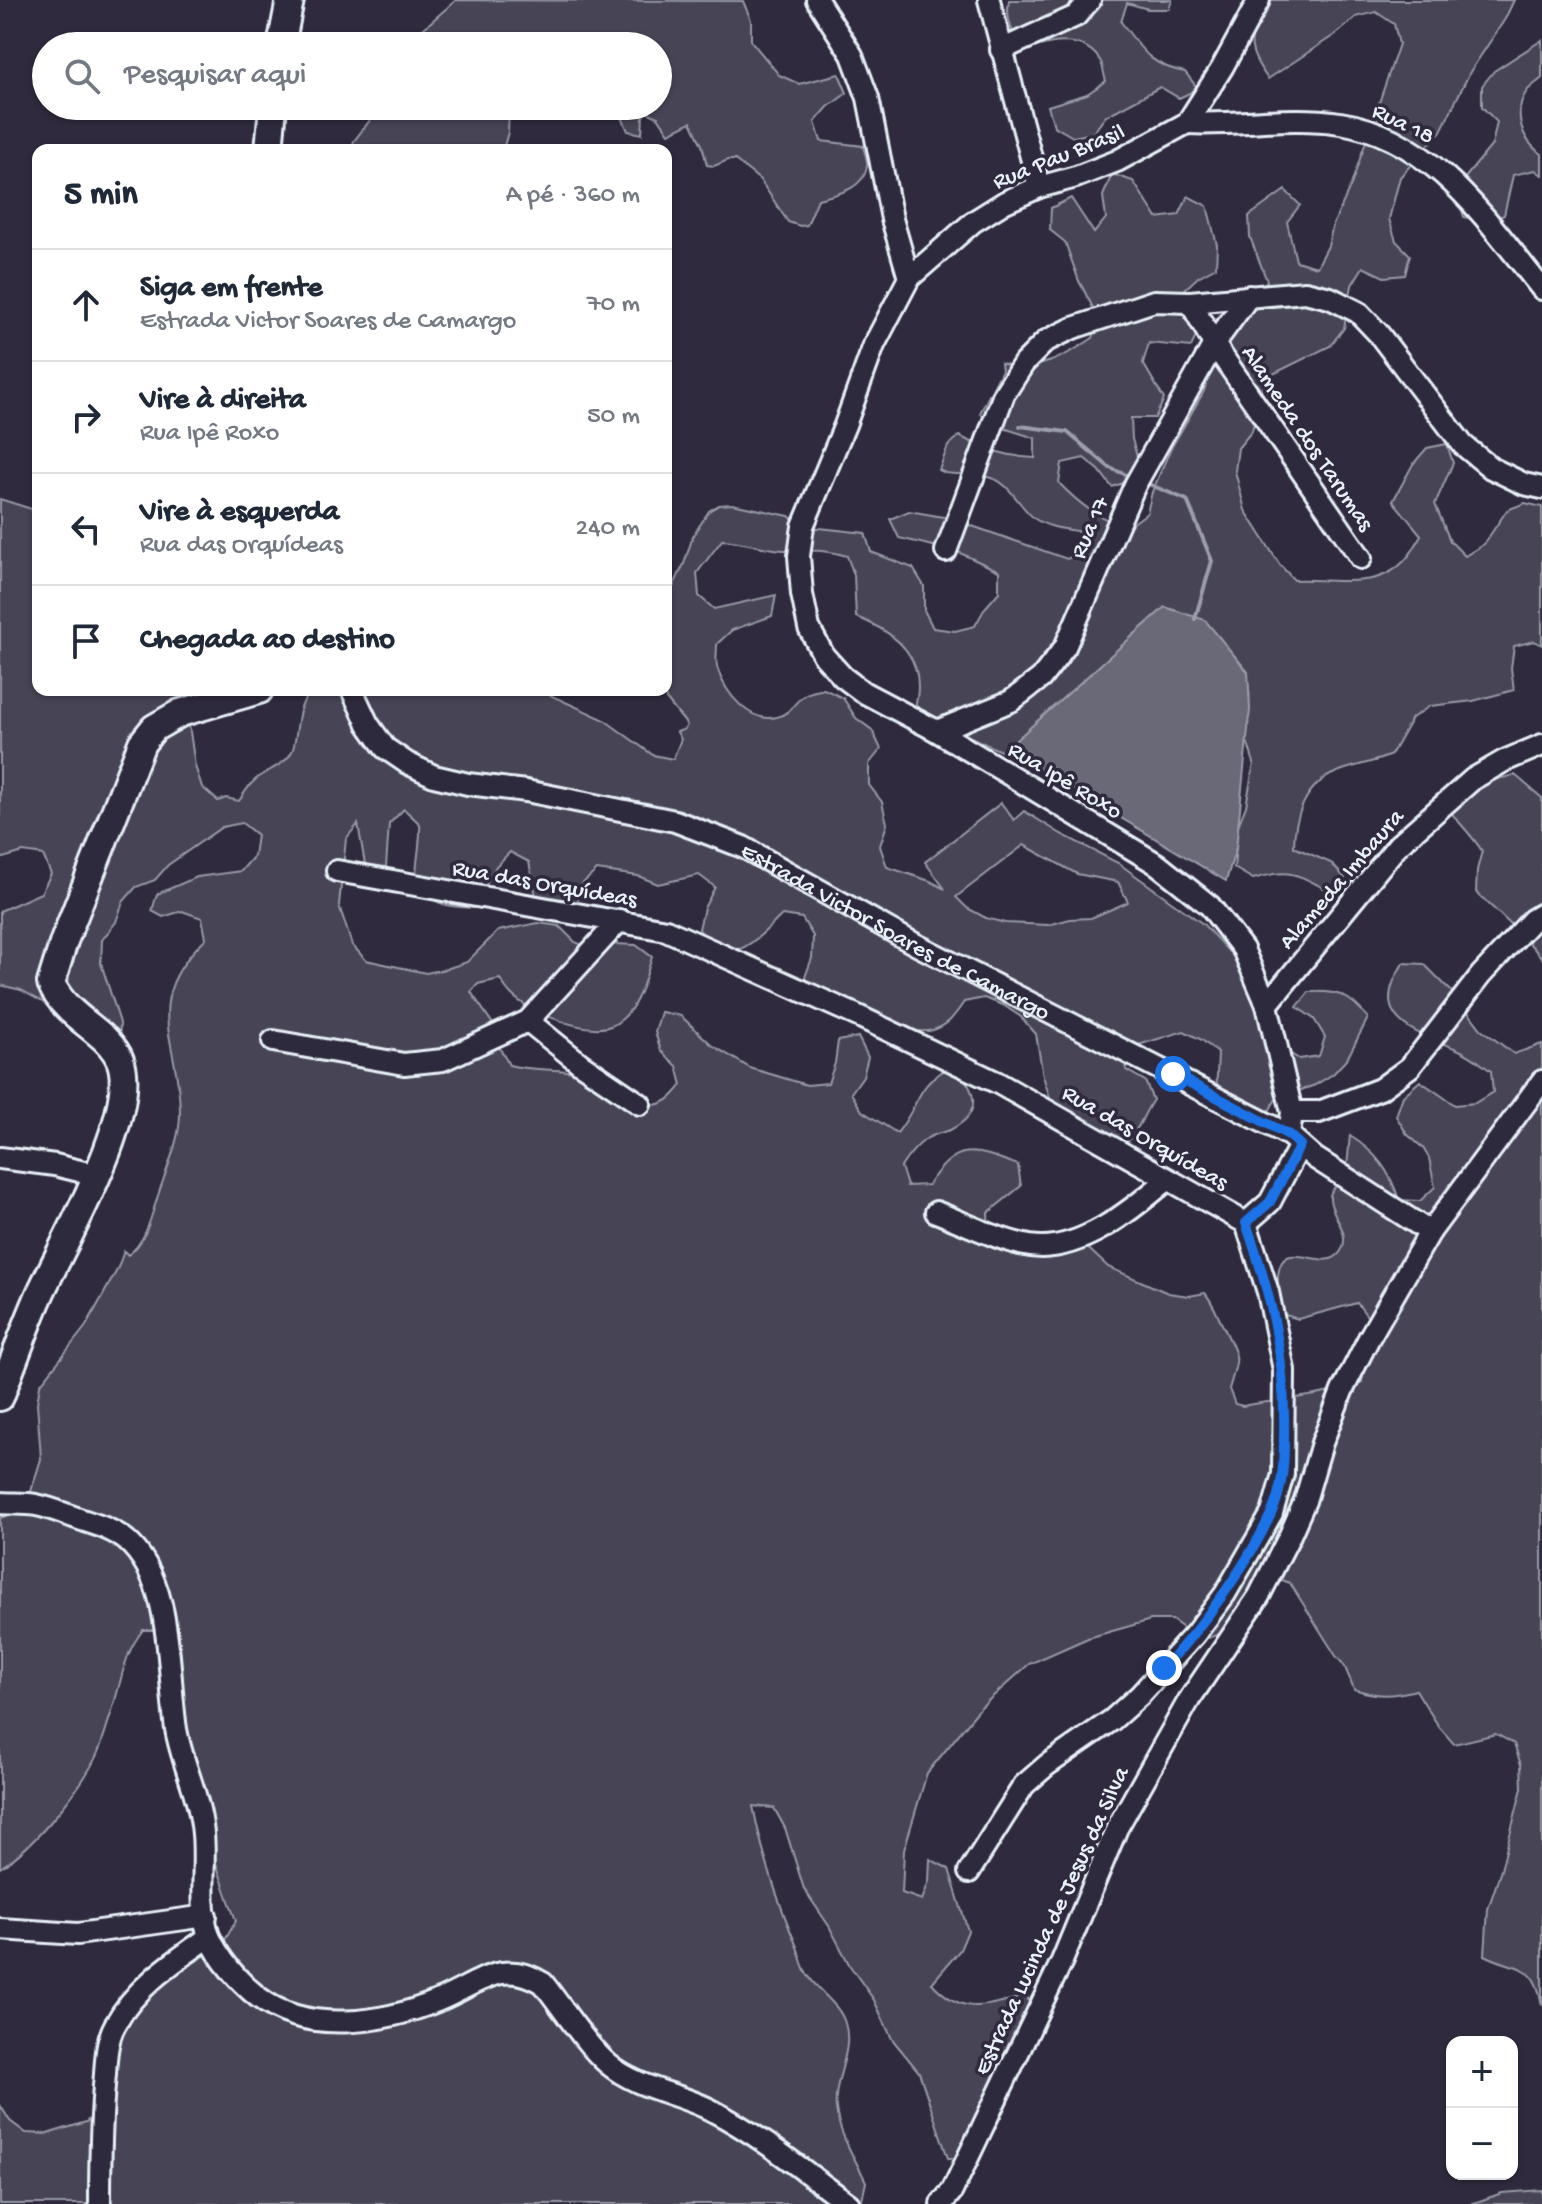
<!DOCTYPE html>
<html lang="pt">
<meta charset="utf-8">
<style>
:root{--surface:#fff;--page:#f6f6f7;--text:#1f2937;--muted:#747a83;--line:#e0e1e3}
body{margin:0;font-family:"Gochi Hand",sans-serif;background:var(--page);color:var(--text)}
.controls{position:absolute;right:24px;bottom:24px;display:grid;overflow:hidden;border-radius:16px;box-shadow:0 2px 6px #0004}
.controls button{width:72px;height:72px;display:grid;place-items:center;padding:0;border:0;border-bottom:2px solid var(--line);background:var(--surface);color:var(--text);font:40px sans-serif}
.stop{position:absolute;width:24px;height:24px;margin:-18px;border:6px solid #1a73e8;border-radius:50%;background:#fff}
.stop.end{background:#1a73e8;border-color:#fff;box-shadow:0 2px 8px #0008}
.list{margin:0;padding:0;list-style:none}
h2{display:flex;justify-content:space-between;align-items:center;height:104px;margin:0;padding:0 32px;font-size:34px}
h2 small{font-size:26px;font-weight:400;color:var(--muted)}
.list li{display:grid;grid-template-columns:52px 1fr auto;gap:24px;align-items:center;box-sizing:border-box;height:112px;padding:0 32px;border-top:2px solid var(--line)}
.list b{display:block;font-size:30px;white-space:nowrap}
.list p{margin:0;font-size:26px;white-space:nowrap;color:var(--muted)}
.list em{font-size:26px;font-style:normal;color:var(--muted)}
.icon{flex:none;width:44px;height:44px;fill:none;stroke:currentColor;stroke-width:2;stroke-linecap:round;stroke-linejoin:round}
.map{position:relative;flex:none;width:1542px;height:2204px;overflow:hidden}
.search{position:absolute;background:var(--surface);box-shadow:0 2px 6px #0004;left:32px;top:32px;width:640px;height:88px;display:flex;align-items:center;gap:20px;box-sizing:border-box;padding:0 28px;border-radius:44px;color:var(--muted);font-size:30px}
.panel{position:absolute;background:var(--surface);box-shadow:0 2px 6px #0004;left:32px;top:144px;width:640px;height:552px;border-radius:16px}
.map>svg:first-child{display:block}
.green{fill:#464455;stroke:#979aa6;stroke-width:2;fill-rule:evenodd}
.water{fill:#696978;stroke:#9c9fab;stroke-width:2}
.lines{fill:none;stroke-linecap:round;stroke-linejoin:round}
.stream{stroke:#9c9fab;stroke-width:4}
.minor-casing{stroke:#e8f1f8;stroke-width:26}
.major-casing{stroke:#e8f1f8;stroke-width:32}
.minor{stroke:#2f2a3d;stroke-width:20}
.major{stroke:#2f2a3d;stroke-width:26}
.route{stroke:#1a73e8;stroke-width:10}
.labels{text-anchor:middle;stroke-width:7;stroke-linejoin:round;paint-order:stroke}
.street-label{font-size:24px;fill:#e8f1f8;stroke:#2f2a3d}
</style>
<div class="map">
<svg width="1542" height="2204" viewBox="0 0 1542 2204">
<rect width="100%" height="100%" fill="#2f2a3d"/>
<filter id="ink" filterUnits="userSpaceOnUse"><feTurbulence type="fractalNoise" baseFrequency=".0125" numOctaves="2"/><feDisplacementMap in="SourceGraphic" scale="16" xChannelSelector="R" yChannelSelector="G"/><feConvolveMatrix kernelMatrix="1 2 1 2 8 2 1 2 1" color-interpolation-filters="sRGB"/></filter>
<g filter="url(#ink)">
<g class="green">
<path d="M456,0L743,1L751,20V41L779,75L799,84L839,74L847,93L828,107L815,122L821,141L863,146C864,151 868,160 867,165C865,189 836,195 818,199L807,225L800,226L788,222L760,180L735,160H728L714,166L707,165L702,145L691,122L669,133L658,117L647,112L643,116L642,134L628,131L617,106H658V46H411L416,35Z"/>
<path d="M1009,0H1172L1169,9H1148L1127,3L1121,22C1142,49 1148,65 1185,72L1198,89L1179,98L1160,87L1106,116L1093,133L1073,137L1054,126L1048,106L1087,94L1106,81C1104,75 1103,67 1101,62C1085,34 1049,41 1025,51C1013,35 1005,21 1009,0Z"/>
<path d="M1263,0H1514L1505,19L1470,72L1441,131L1400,177L1389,219L1396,241L1410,255L1405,275L1384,277L1363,267L1352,285L1344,328L1330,346L1273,374L1261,391L1252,431L1238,448L1235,471L1245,510L1280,565L1294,580C1347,578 1394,596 1421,535L1393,501L1413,464L1427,448L1447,444L1453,463L1435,504L1450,541L1465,556L1484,544L1507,510L1525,503L1542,507V645L1534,641L1514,646L1511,668L1514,690L1473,701L1430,706L1412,718L1391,755C1373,763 1353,765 1335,773C1305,785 1294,818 1294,847L1331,863L1345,878L1333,893C1297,875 1294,867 1253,879L1234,868L1238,826L1246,806L1254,763L1248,744L1236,726C1249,710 1253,697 1246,677L1007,754L914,711C929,661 900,634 856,617L854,575L847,556C825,549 806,551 784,550C763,549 743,541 722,540L697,573L699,596L714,609L776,595L772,616L732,630L717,644C717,653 715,662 718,670C725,692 749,724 777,717C793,712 794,701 806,694C811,692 819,690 824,689L843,698L856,718L872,730L881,749L869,764V785L882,802L887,824L880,846L887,867L930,881L945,889L925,862L1001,803L1014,820L1024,811L1061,834L1118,863L1203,924L1234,957L1266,1032L1280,1047L1299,1059L1319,1056L1325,1037L1314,1019L1297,1007L1309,992C1337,990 1350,995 1368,1018L1347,1059L1333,1074L1315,1085L1276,1099L1269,1111L1250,1119L1216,1096L1218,1053L1202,1040L1184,1031L1125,1049L1126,1070L1145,1081L1153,1100C1142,1116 1139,1131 1125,1144L1051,1101L1043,1076L1036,1034L1021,1017L1003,1005L984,998L964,1002C955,1015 949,1025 933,1030C908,1038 834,1007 808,998L805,977L812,958L813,936L802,918L782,915C765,931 736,966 711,945C706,941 703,934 699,929L704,908L715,887L699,875L658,884L638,876L597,870L582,884L577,903L557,907L537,902L529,862L510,852L496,866L474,908C446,907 435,905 416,885C415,864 421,845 420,824L404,809L389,824L386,867L365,864L358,824L346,839L339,905L352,945L366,960L426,973L446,969L467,962L498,931L538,923L559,926L575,942L595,950L614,944L636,945L652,957C645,980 636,1016 611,1026C587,1035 528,1012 511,994C507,990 503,984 500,979L478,984L471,992L495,1027L499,1047L509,1065C535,1072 564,1067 589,1076C606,1082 636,1105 652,1105C667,1104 673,1096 682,1085L677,1066L661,1051L655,1032L661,1012L681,1016L712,1045L750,1068L807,1085L828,1083L835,1063L838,1041L858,1037L868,1057L863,1076L851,1093L862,1111L897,1133C921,1104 914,1085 952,1066C976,1087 985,1113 950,1130C942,1133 934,1134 926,1139C915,1147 908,1156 901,1167L907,1186L928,1185C957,1142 972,1148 1018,1165L1021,1186L988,1213L989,1234L1072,1239L1091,1251L1108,1267L1168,1293L1189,1296L1205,1293C1214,1304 1217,1315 1224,1328C1239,1360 1240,1353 1229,1389L1235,1404L1243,1406C1283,1398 1324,1398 1362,1382L1370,1320L1357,1303L1298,1319L1279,1313C1279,1301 1277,1288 1278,1276C1282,1232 1325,1277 1341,1251C1352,1233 1331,1216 1330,1199C1329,1189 1339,1185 1343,1178C1349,1168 1348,1148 1350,1136C1376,1152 1390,1171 1399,1200L1420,1201L1435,1187L1429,1158L1423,1148L1407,1134L1396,1116L1403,1096L1420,1081L1455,1105L1475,1103L1493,1092L1491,1071C1480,1063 1471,1055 1459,1050C1437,1040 1390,1029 1390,999C1390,985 1397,974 1403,963L1424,964L1455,995L1481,1029L1514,1054L1542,1044V2005C1534,1960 1518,1972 1485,1955L1488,1909L1501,1870L1522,1788L1521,1765L1514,1744L1496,1734L1454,1744L1439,1727L1416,1690C1393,1696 1377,1697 1354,1689L1344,1665L1336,1656L1290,1583L1274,1577L1228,1631L1208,1638L1189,1632L1172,1620H1151L1088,1638L1029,1664L980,1708L927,1773L904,1850L902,1893L922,1900L929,1881L930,1859L949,1869L968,1931L960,1950L932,1983C964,2018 986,2005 1027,1996L1033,2015L960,2158H948L919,2072L892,2039L874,2000L850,1966L829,1926L804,1889L785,1828L774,1808L753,1806C762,1853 778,1902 797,1947C800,1954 801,1963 805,1970C814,1990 839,2002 845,2023C854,2052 833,2079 836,2108C839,2135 855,2158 866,2182L861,2204H0V2105L10,2121L26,2133L47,2134L86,2122L101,2108L96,2061L151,1990L206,1955L225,1940L236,1921L202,1823L164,1630H143C128,1649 125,1664 119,1686C114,1706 107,1726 101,1745C87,1784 34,1847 0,1868V1518L22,1510L28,1501L41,1459L37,1403L40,1385L86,1326L117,1270L124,1251L128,1255C145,1243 150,1220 156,1202C164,1174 180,1142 180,1114C180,1037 138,1004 206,938L202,918L182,911L163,917L152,911L157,894L197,877L241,871L254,856L257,835L242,823L222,827L168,865L155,880L136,887L123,902L116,922L102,940L101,963L120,1023L119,1045L21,990L0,985V911L41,893L51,874L43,855L23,852L0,859V499L38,511V690H184L195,766L202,787L218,801L226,798L239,801C244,794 248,786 254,781C266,769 287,766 293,749C299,730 295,702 314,690H539L603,719L653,755L673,759L681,739L677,732L685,729L687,725L666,699L664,690H666V602L684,564L693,536L709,511L719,505L732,504L789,516L801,526L865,533L871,552L913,568L924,586V610L933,628L955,631L975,626L985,608L999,592V571L958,552L899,538L890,519L909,511L949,518L1067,559L1085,550L1077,531C1063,529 1047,527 1035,519C1018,506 1011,483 989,477C976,473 959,475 945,473L939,470L948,446L959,436C984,449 1007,457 1035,458V438L994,425L980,413L1002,370L1001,363C1034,375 1066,356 1093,338L1099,319L1079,281L1065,242L1050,230L1051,208L1071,198L1094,233L1106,218L1103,196L1112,174L1133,181L1157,218L1179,215L1188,196L1207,206L1217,245L1216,267L1198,277L1183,291L1200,328L1191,347L1149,343L1143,363L1164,399L1155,418H1131L1132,439L1138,460L1131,480L1112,487L1099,470L1084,458L1062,463L1059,483C1079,504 1100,520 1128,527L1147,513L1152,492L1170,450L1204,391L1222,331L1232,312L1267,281L1250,237L1249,216L1285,190L1300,205L1287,222L1296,261L1317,267L1328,246L1333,225L1351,185L1399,44L1394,24L1376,12L1356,17L1339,32L1268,79C1242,44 1252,38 1263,0ZM1024,845L1077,874L1118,882L1128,902L1091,918L1070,919L1048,925L1005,923L986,918L967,908L956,897Z"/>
<path d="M1542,40V78C1538,82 1531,86 1527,91C1512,112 1522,142 1542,154V175L1535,170L1513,175L1504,215L1485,223L1464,217L1458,198L1464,179L1492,145L1497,122L1482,107V86L1494,71Z"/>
<path d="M381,106H520L509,111L508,132L503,150H351L354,141Z"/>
<path d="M1515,775L1542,798V958L1524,937L1476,892L1477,870L1482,851C1471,833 1456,821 1444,803L1475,784Z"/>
<path d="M1542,2190V2204H1471L1502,2193Z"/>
</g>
<path class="water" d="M1165,607L1205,620L1248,672L1250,709L1236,848L1226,881L1006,749Z"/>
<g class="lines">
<g class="stream">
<path d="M1020,426L1067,432L1110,468L1134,478"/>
<path d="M1146,483L1187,500L1212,561L1195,619"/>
</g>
<g class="minor-casing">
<g id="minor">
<path d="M817,0L852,55L868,98L892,219L909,278"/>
<path d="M989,0L1039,187"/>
<path d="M1259,0L1222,68L1187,123L1117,161L1076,177L1039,187L1005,202L973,222L909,278L874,345L845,425L803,526L799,556L802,594L809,628L824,656L843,677L863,692L937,731L1157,864L1210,906L1243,949L1267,1005L1292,1112L1289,1135"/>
<path d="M1001,50L1076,16L1090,0"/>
<path d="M1187,123C1238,126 1289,115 1340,123C1433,137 1487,221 1542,289"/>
<path d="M1190,302L1214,344L1361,558"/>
<path d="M946,551L1004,394L1024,363L1046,341L1073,328L1154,301L1190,302L1305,292L1330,298L1358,312L1378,333L1463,445L1491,468L1524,484L1542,488"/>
<path id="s1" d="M352,690L368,724L385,748L407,763L434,776L468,784L526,791L675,821L743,847L915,944L1289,1135L1315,1158L1430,1232"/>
<path d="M937,731L1011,701L1041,678L1065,647L1135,485L1214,344L1249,296"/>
<path d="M337,871L666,930L858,1016L998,1083L1246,1223L1268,1292L1284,1370L1283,1474L1272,1513L1225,1594L1195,1634L1140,1695L1112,1720L1047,1765L1024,1785L969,1872"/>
<path d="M1267,1005L1398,845L1473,779L1504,761L1542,745"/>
<path d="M528,1021L581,1064L640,1104"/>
<path d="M273,1041L404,1064L443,1060L528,1021L620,920"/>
<path d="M1292,1112H1319L1380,1089L1410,1067L1481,975L1532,920L1542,914"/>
<path d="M0,1158L55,1165L96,1175"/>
<path d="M936,1212C965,1223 1000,1241 1030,1246C1079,1254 1133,1209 1167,1180"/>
<path d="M1246,1223L1270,1202L1300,1145"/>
<path d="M0,1503C12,1504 25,1503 36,1505C52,1508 67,1515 82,1520C97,1525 114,1530 126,1540C174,1581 167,1671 176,1729C182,1764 200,1797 203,1834C206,1862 199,1911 209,1936C219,1959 239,1982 258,1997C307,2035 384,2023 437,2001C477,1985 501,1957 543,1983C562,2007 586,2045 608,2064C638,2089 679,2093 713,2111C761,2136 805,2172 849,2204"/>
<path d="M0,1929L78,1934L206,1916"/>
<path d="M100,2204C100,2160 101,2117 105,2074C106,2058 107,2039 115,2025C135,1987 175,1961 209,1937"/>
<path d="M941,2204L952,2191L1062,1961L1117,1828L1189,1700L1259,1596L1290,1535L1305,1501L1322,1443L1342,1391L1369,1338L1430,1232L1542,1081"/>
</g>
</g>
<g class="major-casing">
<g id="major">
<path d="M281,46L290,0"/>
<path d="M269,150L273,106"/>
<path d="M0,1397C13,1363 25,1328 40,1294C63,1243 141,1111 120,1060C108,1030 67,1020 51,983L64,941L142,743L154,728L180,713L259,690"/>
</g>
</g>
<use href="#minor" class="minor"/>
<use href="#major" class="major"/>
</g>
</g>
<g class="lines" filter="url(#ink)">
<path class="route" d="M1164,1668C1205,1622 1245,1570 1271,1514C1283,1489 1284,1463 1284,1437C1286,1357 1272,1298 1246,1223L1270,1202L1300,1145L1289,1135L1173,1074"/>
</g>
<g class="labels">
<g class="street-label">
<text transform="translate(1404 122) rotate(26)" y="8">Rua 18</text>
<text transform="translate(1058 155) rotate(-22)" y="8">Rua Pau Brasil</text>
<text transform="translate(1309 437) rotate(56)" y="8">Alameda dos Tarumas</text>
<text transform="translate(1088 527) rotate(-67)" y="8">Rua 17</text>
<text transform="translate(1066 779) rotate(31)" y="8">Rua Ipê Roxo</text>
<text transform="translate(1340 878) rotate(-49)" y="8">Alameda Imbaura</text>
<text transform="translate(545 882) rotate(10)" y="8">Rua das Orquídeas</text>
<text dy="8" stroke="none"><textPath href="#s1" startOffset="616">Estrada Victor Soares de Camargo</textPath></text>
<text transform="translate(1146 1136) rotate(30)" y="8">Rua das Orquídeas</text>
<text transform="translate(1050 1920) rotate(-65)" y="8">Estrada Lucinda de Jesus da Silva</text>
</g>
</g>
</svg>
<div class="controls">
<button>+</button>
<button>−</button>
</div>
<div class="stop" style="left:1173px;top:1074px"></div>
<div class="stop end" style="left:1164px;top:1668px"></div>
<div class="search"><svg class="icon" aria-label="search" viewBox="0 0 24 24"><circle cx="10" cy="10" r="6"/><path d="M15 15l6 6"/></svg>Pesquisar aqui</div>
<section class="panel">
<h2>5 min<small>A pé · 360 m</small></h2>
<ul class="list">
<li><svg class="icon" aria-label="ahead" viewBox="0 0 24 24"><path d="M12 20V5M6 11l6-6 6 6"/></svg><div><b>Siga em frente</b><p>Estrada Victor Soares de Camargo</p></div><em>70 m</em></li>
<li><svg class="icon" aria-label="right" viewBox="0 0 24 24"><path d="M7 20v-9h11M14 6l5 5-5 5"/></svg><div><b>Vire à direita</b><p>Rua Ipê Roxo</p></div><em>50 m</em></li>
<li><svg class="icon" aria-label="left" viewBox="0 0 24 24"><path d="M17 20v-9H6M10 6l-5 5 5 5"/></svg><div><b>Vire à esquerda</b><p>Rua das Orquídeas</p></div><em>240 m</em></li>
<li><svg class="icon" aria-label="arrive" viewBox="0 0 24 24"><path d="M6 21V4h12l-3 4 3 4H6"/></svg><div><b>Chegada ao destino</b></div></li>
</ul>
</section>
</div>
